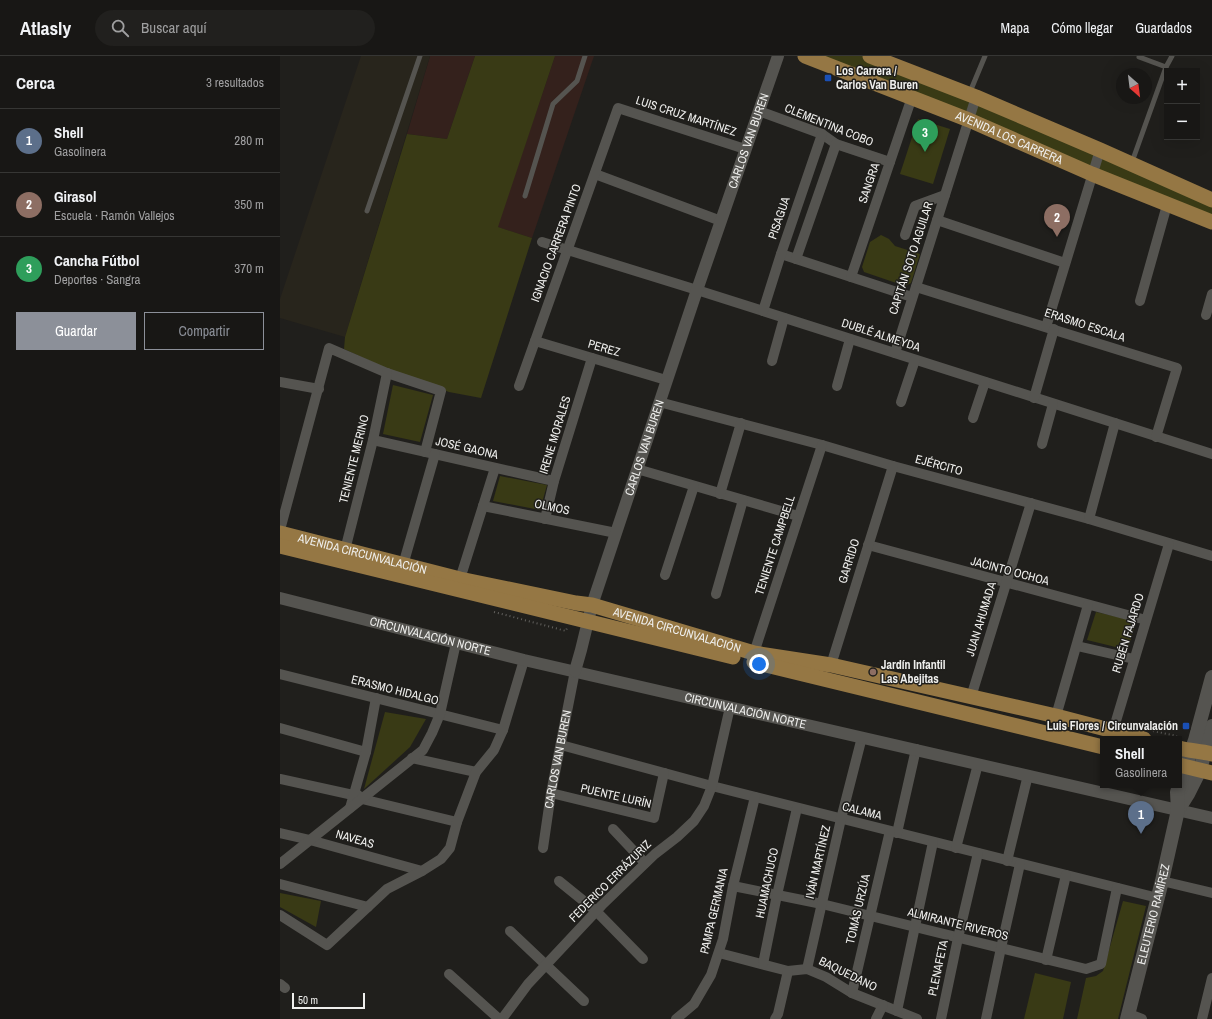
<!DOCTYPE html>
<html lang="es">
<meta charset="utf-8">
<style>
:root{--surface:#181715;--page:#21201e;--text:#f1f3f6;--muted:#9f9fa0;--line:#363634;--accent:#8c9099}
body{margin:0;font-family:"Archivo Narrow",sans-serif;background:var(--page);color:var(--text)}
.controls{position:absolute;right:12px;top:12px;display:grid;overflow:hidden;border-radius:0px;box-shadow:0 4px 16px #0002}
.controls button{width:36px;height:36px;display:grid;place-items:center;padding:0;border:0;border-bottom:1px solid var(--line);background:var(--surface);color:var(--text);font:20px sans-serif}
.compass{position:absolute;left:836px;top:12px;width:36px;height:36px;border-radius:50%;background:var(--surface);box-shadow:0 4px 16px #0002;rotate:152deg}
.scale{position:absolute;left:12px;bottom:10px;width:73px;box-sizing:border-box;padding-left:4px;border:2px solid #efefed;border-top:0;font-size:11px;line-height:14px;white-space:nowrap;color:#efefed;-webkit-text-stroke:3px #201f1c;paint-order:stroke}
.you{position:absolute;left:479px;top:608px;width:14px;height:14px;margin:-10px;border:3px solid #fff;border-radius:50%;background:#1a73e8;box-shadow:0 0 0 6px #1a73e833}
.badge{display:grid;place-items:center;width:26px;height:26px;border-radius:50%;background:var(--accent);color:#fff;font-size:13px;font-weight:700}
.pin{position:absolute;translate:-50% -33px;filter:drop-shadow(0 1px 2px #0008)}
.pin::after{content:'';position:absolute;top:21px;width:14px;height:12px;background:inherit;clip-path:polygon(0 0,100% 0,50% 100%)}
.popup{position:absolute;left:820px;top:680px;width:82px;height:52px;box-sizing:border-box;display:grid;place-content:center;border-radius:0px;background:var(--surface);filter:drop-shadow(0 1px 3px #0005);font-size:13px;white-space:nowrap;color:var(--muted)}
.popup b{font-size:15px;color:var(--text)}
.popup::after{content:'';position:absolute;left:50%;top:100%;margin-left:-8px;border:8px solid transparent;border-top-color:var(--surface)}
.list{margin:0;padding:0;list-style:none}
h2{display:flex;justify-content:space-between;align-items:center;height:52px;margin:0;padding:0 16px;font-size:17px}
h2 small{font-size:13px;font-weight:400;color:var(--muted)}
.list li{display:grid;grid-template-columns:26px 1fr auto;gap:12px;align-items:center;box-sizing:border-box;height:64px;padding:0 16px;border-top:1px solid var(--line)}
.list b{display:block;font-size:15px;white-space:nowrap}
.list p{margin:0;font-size:13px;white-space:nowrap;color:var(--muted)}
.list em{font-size:13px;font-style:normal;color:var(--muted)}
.actions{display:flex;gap:8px;padding:12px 16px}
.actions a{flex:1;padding:9px 0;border:1px solid var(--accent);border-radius:0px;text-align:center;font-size:14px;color:var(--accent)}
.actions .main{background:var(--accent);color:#fff}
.icon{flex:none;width:22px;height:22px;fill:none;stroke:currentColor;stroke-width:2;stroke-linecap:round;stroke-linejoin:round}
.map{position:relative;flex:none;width:932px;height:963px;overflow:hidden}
header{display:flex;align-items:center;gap:24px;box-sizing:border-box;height:56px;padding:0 20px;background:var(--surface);border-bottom:1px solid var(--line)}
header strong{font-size:19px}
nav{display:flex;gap:22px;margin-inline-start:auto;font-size:14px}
.search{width:280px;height:36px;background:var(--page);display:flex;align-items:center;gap:10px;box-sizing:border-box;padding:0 14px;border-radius:22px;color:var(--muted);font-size:15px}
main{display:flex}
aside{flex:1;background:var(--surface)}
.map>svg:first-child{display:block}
.industrial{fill:#34211c}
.built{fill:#28251c}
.green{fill:#393a15}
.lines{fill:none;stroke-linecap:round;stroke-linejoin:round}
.path{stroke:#62615e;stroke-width:2;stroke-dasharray:1 3;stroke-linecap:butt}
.service{stroke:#555450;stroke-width:5}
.minor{stroke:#555450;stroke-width:10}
.tertiary{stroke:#555450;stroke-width:12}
.secondary{stroke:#555450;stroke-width:14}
.primary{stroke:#957744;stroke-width:15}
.transit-dot{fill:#1a4fb4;stroke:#201f1c;stroke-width:1.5}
.education-dot{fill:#8d6e63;stroke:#201f1c;stroke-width:1.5}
.labels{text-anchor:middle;stroke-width:3;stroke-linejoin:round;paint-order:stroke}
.poi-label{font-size:12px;font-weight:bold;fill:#efefed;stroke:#201f1c;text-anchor:start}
.street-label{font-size:12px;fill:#efefed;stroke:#201f1c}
</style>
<header>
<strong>Atlasly</strong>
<div class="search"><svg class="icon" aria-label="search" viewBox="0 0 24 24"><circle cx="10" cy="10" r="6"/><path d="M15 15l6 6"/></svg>Buscar aquí</div>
<nav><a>Mapa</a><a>Cómo llegar</a><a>Guardados</a></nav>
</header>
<main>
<aside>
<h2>Cerca<small>3 resultados</small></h2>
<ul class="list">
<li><span class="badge" style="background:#5c6f8a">1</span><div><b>Shell</b><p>Gasolinera</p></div><em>280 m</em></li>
<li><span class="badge" style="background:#8d6e63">2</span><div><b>Girasol</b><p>Escuela · Ramón Vallejos</p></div><em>350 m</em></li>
<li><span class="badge" style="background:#2e9e5b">3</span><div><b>Cancha Fútbol</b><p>Deportes · Sangra</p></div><em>370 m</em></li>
</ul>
<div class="actions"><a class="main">Guardar</a><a>Compartir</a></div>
</aside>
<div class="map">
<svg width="932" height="963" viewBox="0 0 932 963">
<rect width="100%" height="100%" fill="#201f1c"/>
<g class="industrial">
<path d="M150,0H195L167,83L127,78Z"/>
<path d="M275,0H314L252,182L217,171Z"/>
</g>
<path class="built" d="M81,0H150L65,281L0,262V243Z"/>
<g class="green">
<path d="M195,0H275L218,171L252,182L201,342L169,336L112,315L64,293L65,281L127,78L167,83Z"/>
<path d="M531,0H582L695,44L932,147V163Z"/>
<path d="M638,63L670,73L653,128L620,118Z"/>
<path d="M601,179L609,183L615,190L640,198L631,227L625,230L584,216L582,211L590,186Z"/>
<path d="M113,329L153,339L140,386L103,378Z"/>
<path d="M220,420L267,429L260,454L213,445Z"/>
<path d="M816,556L856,565L848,594L807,584Z"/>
<path d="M105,656L146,663L130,691L84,733Z"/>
<path d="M0,837L41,845L36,871L0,851Z"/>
<path d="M843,845L866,850L838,963H797L806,922L816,920L823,915Z"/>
<path d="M755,917L791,926L783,963H744Z"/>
</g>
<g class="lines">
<g class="path">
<path d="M214,556L286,575L287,572"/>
<path d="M873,675L897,680"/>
</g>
<g class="service">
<path d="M859,1L886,11"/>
<path d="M690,36L705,0"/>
<path d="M852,106L886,11L892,0"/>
<path d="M245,140L273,48L297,25L305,0"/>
<path d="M87,155L140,0"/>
</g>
<g class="minor">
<path d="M479,55L542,78L556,88L610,106"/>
<path d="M315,118L441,165"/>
<path d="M657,164L785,207"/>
<path d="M625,179L635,150L665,139"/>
<path d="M262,186L417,234L932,398"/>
<path d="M501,198L632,241"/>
<path d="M516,203L556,88"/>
<path d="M571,221L632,41"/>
<path d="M636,231L897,312L876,381"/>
<path d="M860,245L887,149"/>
<path d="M483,255L501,198L542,78"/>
<path d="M926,259L932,238"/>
<path d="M766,271L820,94"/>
<path d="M255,285L386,324"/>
<path d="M615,297L696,41"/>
<path d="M492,305L504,262"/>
<path d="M0,326L39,333"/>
<path d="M239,330L338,52L465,93"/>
<path d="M557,330L570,283"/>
<path d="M754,342L774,273"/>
<path d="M379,346L542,389L613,410L809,463L932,500"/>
<path d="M621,346L635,304"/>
<path d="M693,362L705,326"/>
<path d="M93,384L274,425"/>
<path d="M762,388L773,348"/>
<path d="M357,413L518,460"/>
<path d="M440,438L461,367"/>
<path d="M203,450L336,477"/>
<path d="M265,463L274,425L312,302"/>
<path d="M809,463L835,367"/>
<path d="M0,474L49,292L107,317L161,335L145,396"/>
<path d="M588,489L866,564"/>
<path d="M65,494L93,384L107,317"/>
<path d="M123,509L155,398"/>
<path d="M385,519L414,430"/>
<path d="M180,523L215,412"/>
<path d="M436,538L463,444"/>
<path d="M797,590L854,603"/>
<path d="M474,597L542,389"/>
<path d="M551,609L613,410"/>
<path d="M0,618L223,674"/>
<path d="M691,641L751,447"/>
<path d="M776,660L808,549"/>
<path d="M0,672L86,696"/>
<path d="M833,675L889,488"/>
<path d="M281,689L432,730L878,842"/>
<path d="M132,702L196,716"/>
<path d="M0,723L73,739H78"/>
<path d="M271,737L374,762L384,717"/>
<path d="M82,743L177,766"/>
<path d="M70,752L86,696L96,642"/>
<path d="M333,773L365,807"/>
<path d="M0,777L30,784L142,815"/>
<path d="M617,777L636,693"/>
<path id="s1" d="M263,792L271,737L295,615"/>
<path d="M676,792L698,708"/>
<path d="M727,805L748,719"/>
<path d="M0,808L143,694L152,677L160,658L176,587"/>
<path d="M279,825L316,855L363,903"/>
<path d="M882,825L932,837"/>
<path d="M0,828L88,851"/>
<path d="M453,830L542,848L806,913L821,908L837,832"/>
<path d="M0,859L47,889L107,833L142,815L161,803L170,792L177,766L196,716L214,694L223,674L244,604"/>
<path d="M230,875L304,945"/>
<path d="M439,897L508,915L527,913L546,921L572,937L637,963"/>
<path d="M766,904L786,819"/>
<path d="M483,908L497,839L517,752"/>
<path d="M527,913L561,763L582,681"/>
<path d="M169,918L219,963"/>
<path d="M0,928L5,932"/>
<path d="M572,937L610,775"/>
<path d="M617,955L653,786"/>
<path d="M849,958L862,963"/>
<path d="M222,963L248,928L322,849L375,798L397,781L414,765L424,750L432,730L450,651"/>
<path d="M396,963L414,948L431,919L443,883L453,830L475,741"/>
<path d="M495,963L498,958L508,915"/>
<path d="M596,963L603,949"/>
<path d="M661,963L678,882L698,797"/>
<path d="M706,963L721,892L740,808"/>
<path d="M922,963L932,922"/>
</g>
<g class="tertiary">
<path id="s2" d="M0,542L244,604L932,762"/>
<path id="s3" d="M295,615L301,594L312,549L417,234L498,0"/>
</g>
<g class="secondary">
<path d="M898,754L908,738L920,714L932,670"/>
<path id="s4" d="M847,963L882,825L898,754L897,736L915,684L932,621"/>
</g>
<g class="primary">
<path id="s5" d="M525,0L689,64L812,118L932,166"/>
<path d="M590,0L696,41L820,94L932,144"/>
<path id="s6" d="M0,477L180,523L296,547L312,549L474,597L551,609L776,660L864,683"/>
<path d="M0,490L453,601"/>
<path d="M474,606L823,691"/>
<path d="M899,692C910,695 921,695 932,698"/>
<path d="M899,709L932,717"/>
</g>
</g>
<g class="transit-dot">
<rect x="544" y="18" width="8" height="8" rx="2"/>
<rect x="902" y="666" width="8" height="8" rx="2"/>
</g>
<circle class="education-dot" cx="593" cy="616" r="4"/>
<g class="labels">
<g class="poi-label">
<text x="556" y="19">Los Carrera /<tspan x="556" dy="14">Carlos Van Buren</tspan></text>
<text x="601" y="613">Jardín Infantil<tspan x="601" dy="14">Las Abejitas</tspan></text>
<text x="898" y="674" text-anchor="end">Luis Flores / Circunvalación</text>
</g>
<g class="street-label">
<text transform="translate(406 60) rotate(18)" y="4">LUIS CRUZ MARTÍNEZ</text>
<text transform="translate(549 69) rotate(22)" y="4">CLEMENTINA COBO</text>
<text dy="4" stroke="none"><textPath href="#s5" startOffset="220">AVENIDA LOS CARRERA</textPath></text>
<text dy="4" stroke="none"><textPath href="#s3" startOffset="558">CARLOS VAN BUREN</textPath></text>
<text transform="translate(589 127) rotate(-71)" y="4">SANGRA</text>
<text transform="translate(499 162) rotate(-71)" y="4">PISAGUA</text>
<text transform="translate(276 187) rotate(-70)" y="4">IGNACIO CARRERA PINTO</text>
<text transform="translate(631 202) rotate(-72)" y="4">CAPITÁN SOTO AGUILAR</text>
<text transform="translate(805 269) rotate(18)" y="4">ERASMO ESCALA</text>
<text transform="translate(601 279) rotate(18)" y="4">DUBLÉ ALMEYDA</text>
<text transform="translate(324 292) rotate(16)" y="4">PEREZ</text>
<text transform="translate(275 379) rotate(-73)" y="4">IRENE MORALES</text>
<text transform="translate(187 392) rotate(13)" y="4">JOSÉ GAONA</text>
<text dy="4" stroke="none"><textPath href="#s3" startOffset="234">CARLOS VAN BUREN</textPath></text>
<text transform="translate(74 403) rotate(-76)" y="4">TENIENTE MERINO</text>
<text transform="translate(659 409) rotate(15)" y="4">EJÉRCITO</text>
<text transform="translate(272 451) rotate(12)" y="4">OLMOS</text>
<text transform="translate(495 489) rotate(-72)" y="4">TENIENTE CAMPBELL</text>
<text dy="4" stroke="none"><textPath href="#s6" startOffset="85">AVENIDA CIRCUNVALACIÓN</textPath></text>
<text transform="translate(569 505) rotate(-73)" y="4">GARRIDO</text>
<text transform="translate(730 515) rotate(15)" y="4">JACINTO OCHOA</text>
<text transform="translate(701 563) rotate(-73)" y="4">JUAN AHUMADA</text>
<text dy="4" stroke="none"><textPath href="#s6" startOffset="409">AVENIDA CIRCUNVALACIÓN</textPath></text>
<text transform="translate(848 577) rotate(-73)" y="4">RUBÉN FAJARDO</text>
<text dy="4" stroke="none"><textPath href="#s2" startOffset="155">CIRCUNVALACIÓN NORTE</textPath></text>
<text transform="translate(115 634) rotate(14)" y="4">ERASMO HIDALGO</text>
<text dy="4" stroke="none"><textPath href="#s2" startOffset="479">CIRCUNVALACIÓN NORTE</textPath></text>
<text dy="4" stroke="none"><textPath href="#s1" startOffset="90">CARLOS VAN BUREN</textPath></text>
<text transform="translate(336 740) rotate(13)" y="4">PUENTE LURÍN</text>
<text transform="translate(582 755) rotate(14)" y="4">CALAMA</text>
<text transform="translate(75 783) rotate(16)" y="4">NAVEAS</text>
<text transform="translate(538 806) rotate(-77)" y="4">IVÁN MARTÍNEZ</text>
<text transform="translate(330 825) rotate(-45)" y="4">FEDERICO ERRÁZURIZ</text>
<text transform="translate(487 827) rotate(-78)" y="4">HUAMACHUCO</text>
<text transform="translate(578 853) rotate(-77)" y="4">TOMÁS URZÚA</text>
<text transform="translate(434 855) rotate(-77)" y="4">PAMPA GERMANIA</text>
<text dy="4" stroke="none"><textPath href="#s4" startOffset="108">ELEUTERIO RAMÍREZ</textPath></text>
<text transform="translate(678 868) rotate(14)" y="4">ALMIRANTE RIVEROS</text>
<text transform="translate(658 912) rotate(-78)" y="4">PLENAFETA</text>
<text transform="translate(568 918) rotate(26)" y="4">BAQUEDANO</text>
</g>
</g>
</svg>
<div class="controls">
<button>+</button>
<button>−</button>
</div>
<svg class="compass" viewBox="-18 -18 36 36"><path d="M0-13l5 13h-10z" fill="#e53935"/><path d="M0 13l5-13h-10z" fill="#9f9fa0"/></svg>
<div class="scale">50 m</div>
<div class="you"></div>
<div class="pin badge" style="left:861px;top:778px;background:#5c6f8a">1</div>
<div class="popup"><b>Shell</b>Gasolinera</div>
<div class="pin badge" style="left:777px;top:181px;background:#8d6e63">2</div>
<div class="pin badge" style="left:645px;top:96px;background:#2e9e5b">3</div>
</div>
</main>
